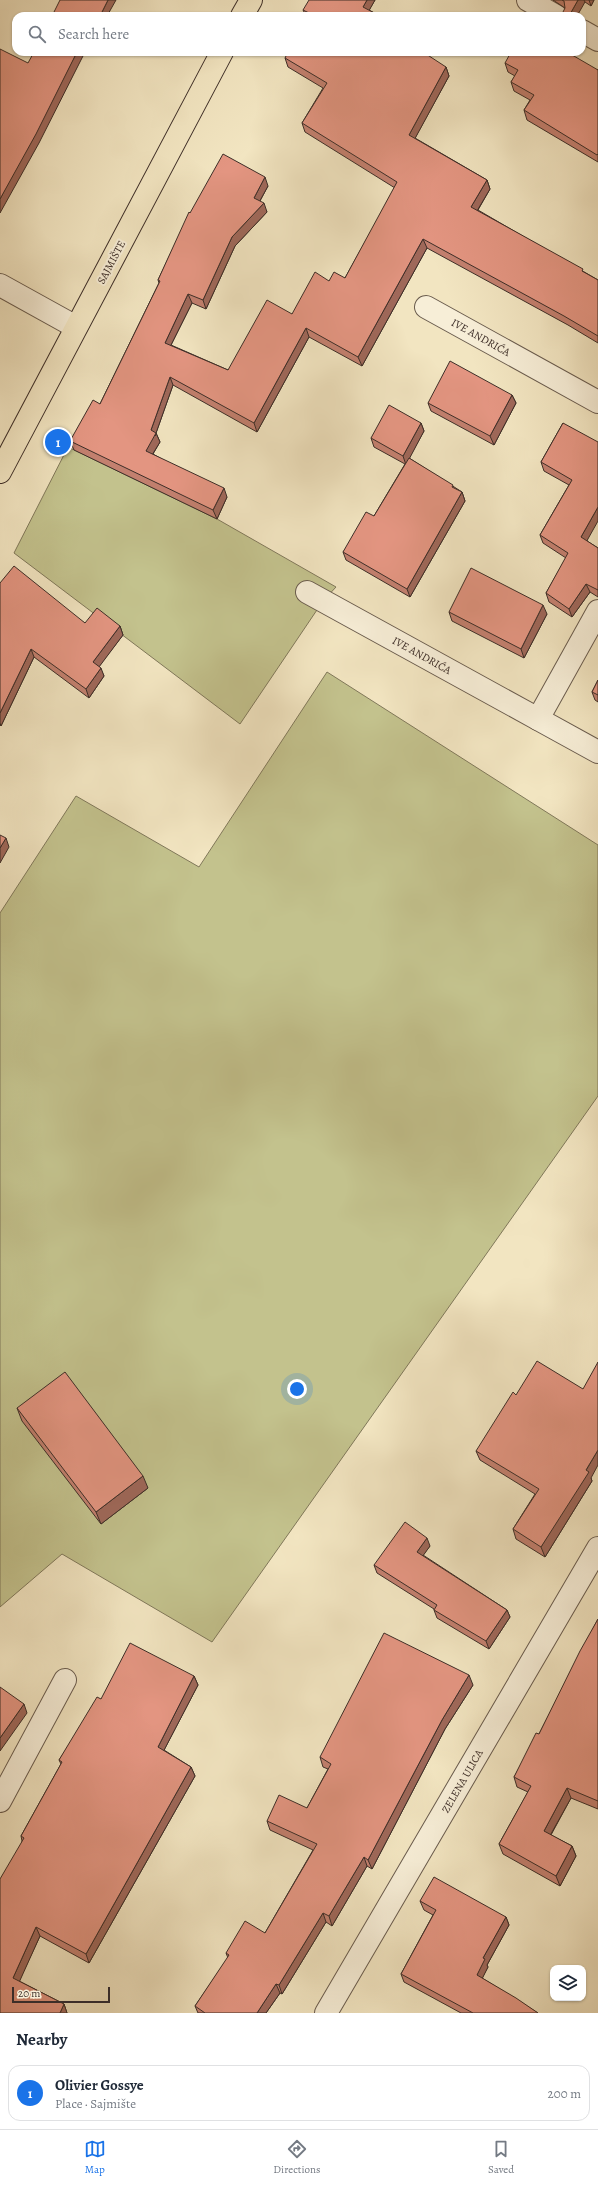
<!DOCTYPE html>
<meta charset="utf-8">
<style>
:root{--surface:#fff;--page:#f6f6f7;--text:#1f2937;--muted:#747a83;--line:#e0e1e3;--accent:#1a73e8}
body{margin:0;font-family:Alegreya,serif;background:var(--page);color:var(--text)}
.controls{position:absolute;right:12px;bottom:12px;display:grid;overflow:hidden;border-radius:8px;box-shadow:0 1px 3px #0004}
.controls button{width:36px;height:36px;display:grid;place-items:center;padding:0;border:0;border-bottom:1px solid var(--line);background:var(--surface);color:var(--text);font:20px sans-serif}
.scale{position:absolute;left:12px;bottom:10px;width:98px;box-sizing:border-box;padding-left:4px;border:2px solid #3d2e28;border-top:0;font-size:11px;line-height:14px;white-space:nowrap;color:#3d2e28;-webkit-text-stroke:3px #f7eed7;paint-order:stroke}
.you{position:absolute;left:297px;top:1389px;width:14px;height:14px;margin:-10px;border:3px solid #fff;border-radius:50%;background:#1a73e8;box-shadow:0 0 0 6px #1a73e833}
.badge{display:grid;place-items:center;width:26px;height:26px;border-radius:50%;background:var(--accent);color:#fff;font-size:13px;font-weight:700}
.pin{position:absolute;translate:-50% -50%;border:2px solid #fff;box-shadow:0 1px 4px #0006}
.list{margin:0;padding:0;list-style:none}
h2{display:flex;justify-content:space-between;align-items:center;height:52px;margin:0;padding:0 16px;font-size:17px}
h2 small{font-size:13px;font-weight:400;color:var(--muted)}
.list li{display:grid;grid-template-columns:26px 1fr auto;gap:12px;align-items:center;box-sizing:border-box;height:56px;margin:0 8px 8px;padding:0 8px;border:1px solid var(--line);border-radius:12px}
.list b{display:block;font-size:15px;white-space:nowrap}
.list p{margin:0;font-size:13px;white-space:nowrap;color:var(--muted)}
.list em{font-size:13px;font-style:normal;color:var(--muted)}
.icon{flex:none;width:22px;height:22px;fill:none;stroke:currentColor;stroke-width:2;stroke-linecap:round;stroke-linejoin:round}
.map{position:relative;flex:none;width:598px;height:2013px;overflow:hidden}
.search{position:absolute;background:var(--surface);box-shadow:0 1px 3px #0004;left:12px;right:12px;top:12px;height:44px;display:flex;align-items:center;gap:10px;box-sizing:border-box;padding:0 14px;border-radius:12px;color:var(--muted);font-size:15px}
.sheet{height:116px;background:var(--surface)}
nav{display:flex;justify-content:space-around;align-items:center;box-sizing:border-box;height:56px;border-top:1px solid var(--line);background:var(--surface);font-size:11px;color:var(--muted)}
nav a{display:grid;justify-items:center;gap:2px}
nav .on{color:var(--accent)}
.map>svg:first-child{display:block}
.green{fill:#c3c28d;stroke:#80785a}
.lines{fill:none;stroke-linecap:round;stroke-linejoin:round}
.street-casing{stroke:#6a5c4e;stroke-width:24}
.primary-casing{stroke:#3d2e28;stroke-width:24}
.street{stroke:#f7eed7;stroke-width:22}
.primary{stroke:#f2e5c1;stroke-width:22}
.wall{fill:#c3806f;stroke:#3d2e28}
.shaded-wall{fill:#9f685a;stroke:#3d2e28}
.building{fill:#e39581;stroke:#3d2e28}
.labels{text-anchor:middle;stroke-width:4;stroke-linejoin:round;paint-order:stroke}
.street-label{font-size:11px;fill:#3d2e28;stroke:#f7eed7}
</style>
<div class="map">
<svg width="598" height="2013" viewBox="0 0 598 2013">
<rect width="100%" height="100%" fill="#f2e5c1"/>
<filter id="stains"><feTurbulence type="fractalNoise" baseFrequency=".005" numOctaves="4"/><feColorMatrix values="0 0 0 0 .2 0 0 0 0 .09 0 0 0 0 .02 0 0 0 .5 -.17"/></filter>
<radialGradient id="worn" r=".72"><stop offset=".6" stop-color="#630" stop-opacity="0"/><stop offset="1" stop-color="#630" stop-opacity=".3"/></radialGradient>
<g class="green">
<path d="M68,447L217,519L336,587L323,601L240,724L14,553Z"/>
<path d="M327,672L598,845V1096L212,1642L62,1554L0,1607V913L76,796L199,867Z"/>
</g>
<g class="lines">
<g class="street-casing">
<g id="street">
<path d="M528,0L556,16"/>
<path d="M582,31L598,40"/>
<path d="M0,285L76,327"/>
<path d="M426,307L598,402"/>
<path d="M307,592L538,719L598,611"/>
<path d="M538,719L598,752"/>
<path d="M0,1801L65,1680"/>
<path d="M326,2013L598,1548"/>
</g>
</g>
<g class="primary-casing">
<g id="primary">
<path d="M242,16L251,0"/>
<path d="M0,472L222,52"/>
</g>
</g>
<use href="#street" class="street"/>
<use href="#primary" class="primary"/>
</g>
<g class="wall">
<path d="M375,0L369,10L380,16H306L303,10Z"/>
<path d="M553,0H594L591,6L585,2L565,8Z"/>
<path d="M285,58L446,67L449,76L415,138L487,180L490,189L478,210L598,280V343L568,325L427,248L362,366L309,337L257,432L173,385L156,433L160,442L153,454L227,497L217,519L74,450L70,441L100,404L159,283L158,280L190,213L268,186L260,201L267,212L235,246L206,309L192,303L171,345L228,370L292,314L329,281L345,278L395,188L305,132L302,123L323,88L288,67Z"/>
<path d="M505,63L598,70V69V162L527,120L524,110L530,100L514,91L511,82L515,76L508,72Z"/>
<path d="M512,395L516,403L494,445L431,411L428,403Z"/>
<path d="M421,423L424,431L409,458L462,492L465,501L410,597L346,560L343,552L374,516L405,464L374,447L371,438Z"/>
<path d="M563,423L587,541L598,548V597L590,592L572,617L549,602L546,593L566,558L543,543L540,535L569,485L544,471L541,462Z"/>
<path d="M0,583L85,623L120,626L123,635L99,666L104,676L89,698L34,657L1,726L0,725Z"/>
<path d="M449,612L547,614L524,658L452,621Z"/>
<path d="M598,680V702L595,700L592,692Z"/>
<path d="M17,1408L148,1488L101,1524L22,1421Z"/>
<path d="M476,1451L591,1478L592,1481L545,1557L516,1539L513,1529L535,1494L480,1460Z"/>
<path d="M430,1546L423,1555L507,1610L510,1617L489,1649L437,1618L434,1610V1609L377,1573L374,1565Z"/>
<path d="M598,1619V1809L571,1798L551,1835L572,1846L576,1856L560,1886L503,1854L499,1844L528,1792L517,1787L514,1777L539,1734Z"/>
<path d="M194,1676L198,1685L164,1750L191,1767L195,1776L89,1963L40,1936L19,1981L64,2004L67,2013H0L22,1841L21,1836L61,1764L59,1760L101,1699Z"/>
<path d="M473,1685L445,1729L372,1869L367,1866L332,1926L326,1922L282,1994L280,1993L266,2013H198L195,2006L228,1958L226,1953L265,1933L313,1850L270,1830L267,1821L307,1808L328,1769L323,1767L320,1757Z"/>
<path d="M420,1901L506,1917L509,1925L487,1965L488,1967L482,1978L538,2013H461L404,1982L401,1974L433,1915L424,1910Z"/>
</g>
<g class="shaded-wall">
<path d="M108,0H116L107,16H100Z"/>
<path d="M367,0H375L366,16L363,7Z"/>
<path d="M578,0H584L585,2L577,16H569Z"/>
<path d="M589,0H594L591,6Z"/>
<path d="M77,52H85L39,143L0,213V199Z"/>
<path d="M446,67L449,76L412,144L409,135Z"/>
<path d="M265,177L268,186L257,206L254,198Z"/>
<path d="M487,180L490,189L474,216L471,207Z"/>
<path d="M264,203L267,212L235,246L206,309L203,300L232,237Z"/>
<path d="M423,239L427,248L362,366L358,357Z"/>
<path d="M188,294L192,303L168,351L165,343Z"/>
<path d="M306,328L309,337L257,432L254,423Z"/>
<path d="M170,377L173,385L155,436L156,433L160,442L149,460L146,451L151,430Z"/>
<path d="M512,395L516,403L494,445L490,436Z"/>
<path d="M421,423L424,431L406,465L403,456Z"/>
<path d="M224,488L227,497L217,519L213,510Z"/>
<path d="M462,492L465,501L410,597L407,589Z"/>
<path d="M598,507V521L584,546L581,537Z"/>
<path d="M586,584L590,592L572,617L569,609Z"/>
<path d="M543,605L547,614L524,658L521,649Z"/>
<path d="M120,626L123,635L96,671L93,662Z"/>
<path d="M31,649L34,657L1,726L0,723V713Z"/>
<path d="M101,668L104,676L89,698L86,689Z"/>
<path d="M6,838L9,847L0,863V848Z"/>
<path d="M598,1450V1465L591,1478L592,1481L545,1557L541,1547Z"/>
<path d="M143,1476L148,1488L101,1524L96,1512Z"/>
<path d="M427,1538L430,1546L420,1560L417,1552Z"/>
<path d="M507,1610L510,1617L489,1649L486,1641Z"/>
<path d="M469,1675L473,1685L445,1729L372,1869L368,1860L442,1720Z"/>
<path d="M194,1676L198,1685L161,1756L158,1747Z"/>
<path d="M24,1704L27,1713L0,1751V1738Z"/>
<path d="M191,1767L195,1776L89,1963L86,1954Z"/>
<path d="M567,1788L571,1798L547,1841L544,1831Z"/>
<path d="M572,1846L576,1856L560,1886L556,1876Z"/>
<path d="M364,1857L367,1866L332,1926L329,1916Z"/>
<path d="M323,1913L326,1922L282,1994L279,1985Z"/>
<path d="M506,1917L509,1925L487,1965L488,1967L480,1983L477,1975L483,1958Z"/>
<path d="M36,1927L40,1936L17,1987L13,1978Z"/>
<path d="M276,1984L280,1993L266,2013H257Z"/>
<path d="M64,2004L67,2013H60Z"/>
</g>
<g class="building">
<path d="M60,0H108L100,16H52Z"/>
<path d="M309,0H367L363,7L380,16H310L311,14L303,10Z"/>
<path d="M562,0H578L569,16H561L565,8L564,1Z"/>
<path d="M0,49L28,63L34,52H77L36,134L0,199Z"/>
<path d="M288,52H423L446,67L409,135L487,180L471,207L583,269L582,271L598,280V336L564,316L423,239L358,357L306,328L254,423L170,377L151,430L156,433L146,451L224,488L213,510L70,441L93,400L100,404L160,281L158,280L189,212L190,213L223,154L265,177L254,198L264,203L232,237L203,300L188,294L165,343L228,370L267,300L292,314L315,272L329,281L334,272L345,278L397,182L302,123L327,83L285,58Z"/>
<path d="M511,52H567L598,70V69V154L597,155L524,110L534,95L511,82L518,70L505,63Z"/>
<path d="M450,361L512,395L490,436L428,403Z"/>
<path d="M389,405L421,423L403,456L371,438Z"/>
<path d="M563,423L598,442V507L581,537L598,548V590L586,584L569,609L546,593L568,553L540,535L572,480L541,462Z"/>
<path d="M409,458L453,485L452,487L462,492L407,589L343,552L366,512L374,516Z"/>
<path d="M14,566L85,623L97,608L120,626L93,662L101,668L86,689L31,649L0,713V583Z"/>
<path d="M471,568L543,605L521,649L449,612Z"/>
<path d="M598,680V695L592,692Z"/>
<path d="M0,835L6,838L0,848Z"/>
<path d="M537,1361L583,1389L598,1362V1450L586,1470L589,1472L541,1547L513,1529L539,1489L476,1451L513,1392L516,1395Z"/>
<path d="M65,1372L143,1476L96,1512L17,1408Z"/>
<path d="M405,1522L427,1538L417,1552L507,1610L486,1641L434,1610L437,1605L374,1565Z"/>
<path d="M598,1619V1801L567,1788L544,1831L572,1846L556,1876L499,1844L531,1786L514,1777L536,1733L539,1734L580,1651Z"/>
<path d="M384,1633L469,1675L442,1720L368,1860L364,1857L329,1916L323,1913L279,1985L276,1984L257,2013H205L195,2006L229,1955L226,1953L245,1921L265,1933L317,1844L267,1821L279,1795L307,1808L331,1764L320,1757Z"/>
<path d="M130,1643L194,1676L158,1747L191,1767L86,1954L36,1927L13,1978L64,2004L60,2013H0V1879L24,1838L21,1836L62,1762L59,1760L97,1697L101,1699Z"/>
<path d="M0,1687L24,1704L0,1738Z"/>
<path d="M434,1877L506,1917L483,1958L485,1959L477,1975L516,1998L538,2013H473L401,1974L436,1910L420,1901Z"/>
</g>
<g class="labels">
<g class="street-label">
<text transform="translate(111 262) rotate(-62)" y="4">SAJMIŠTE</text>
<text transform="translate(481 337) rotate(29)" y="4">IVE ANDRIĆA</text>
<text transform="translate(422 655) rotate(29)" y="4">IVE ANDRIĆA</text>
<text transform="translate(462 1781) rotate(-60)" y="4">ZELENA ULICA</text>
</g>
</g>
<rect width="100%" height="100%" filter="url(#stains)"/>
<rect width="100%" height="100%" fill="url(#worn)"/>
</svg>
<div class="controls">
<button><svg class="icon" aria-label="layers" viewBox="0 0 24 24"><path d="M12 4l9 5-9 5-9-5zM3 14l9 5 9-5"/></svg></button>
</div>
<div class="scale">20 m</div>
<div class="you"></div>
<div class="pin badge" style="left:58px;top:442px">1</div>
<div class="search"><svg class="icon" aria-label="search" viewBox="0 0 24 24"><circle cx="10" cy="10" r="6"/><path d="M15 15l6 6"/></svg>Search here</div>
</div>
<section class="sheet">
<h2>Nearby<small></small></h2>
<ul class="list">
<li><span class="badge">1</span><div><b>Olivier Gossye</b><p>Place · Sajmište</p></div><em>200 m</em></li>
</ul>
</section>
<nav>
<a class="on"><svg class="icon" aria-label="map" viewBox="0 0 24 24"><path d="M3 6l6-2 6 2 6-2v14l-6 2-6-2-6 2zM9 4v14M15 6v14"/></svg>Map</a>
<a><svg class="icon" aria-label="directions" viewBox="0 0 24 24"><path d="M12 3l9 9-9 9-9-9zM9 14v-3h6M13 9l2 2-2 2"/></svg>Directions</a>
<a><svg class="icon" aria-label="saved" viewBox="0 0 24 24"><path d="M7 4h10v16l-5-4-5 4z"/></svg>Saved</a>
</nav>
